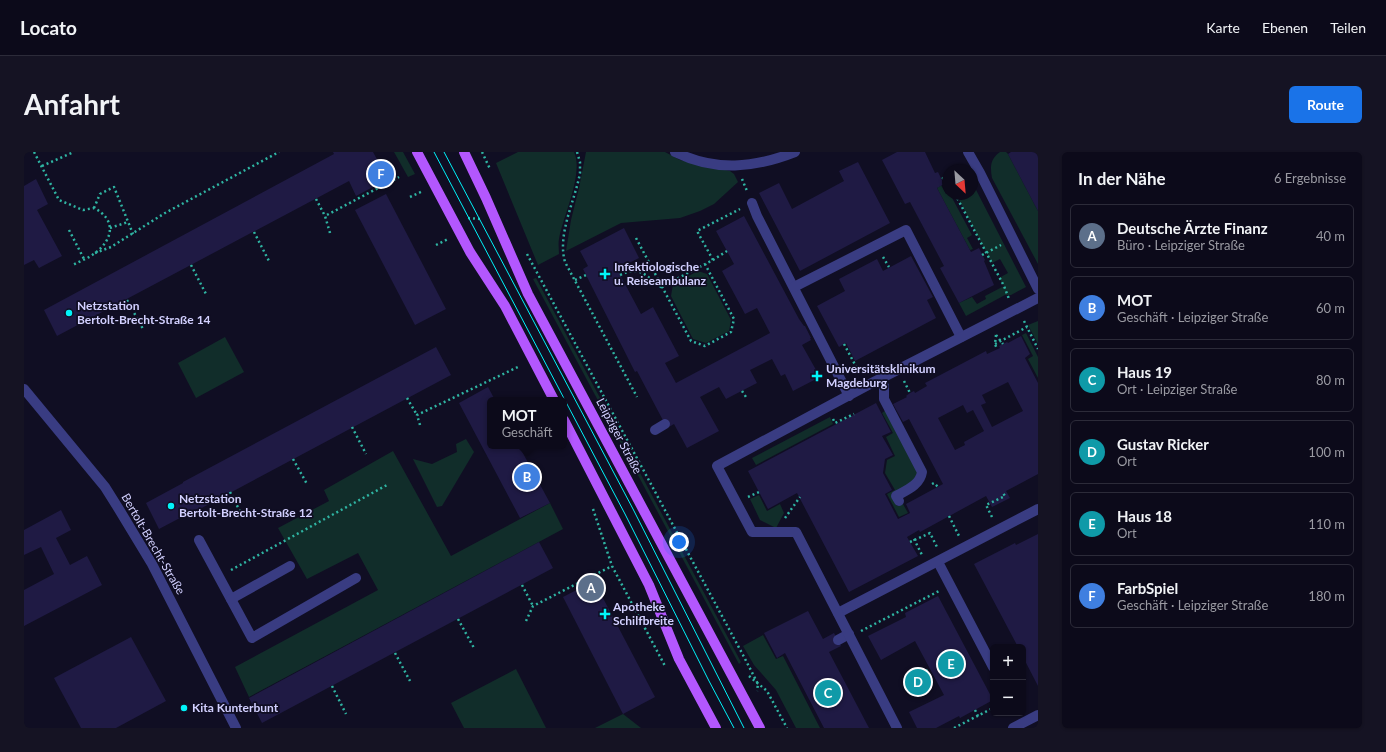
<!DOCTYPE html>
<html lang="de">
<meta charset="utf-8">
<style>
:root{--surface:#0c0a1a;--page:#151323;--text:#f1f3f6;--muted:#9a9aa2;--line:#2c2b39;--accent:#1a73e8}
body{margin:0;font-family:Lato,sans-serif;background:var(--page);color:var(--text)}
.controls{position:absolute;right:12px;bottom:12px;display:grid;overflow:hidden;border-radius:6px;box-shadow:0 1px 3px #0004}
.controls button{width:36px;height:36px;display:grid;place-items:center;padding:0;border:0;border-bottom:1px solid var(--line);background:var(--surface);color:var(--text);font:20px sans-serif}
.compass{position:absolute;left:918px;top:12px;width:36px;height:36px;border-radius:50%;background:var(--surface);box-shadow:0 1px 3px #0004;rotate:154deg}
.you{position:absolute;left:655px;top:390px;width:14px;height:14px;margin:-10px;border:3px solid #fff;border-radius:50%;background:#1a73e8;box-shadow:0 0 0 6px #1a73e833}
.badge{display:grid;place-items:center;width:26px;height:26px;border-radius:50%;background:var(--accent);color:#fff;font-size:13px;font-weight:700}
.pin{position:absolute;translate:-50% -50%;border:2px solid #fff;box-shadow:0 1px 4px #0006}
.popup{position:absolute;left:463px;top:245px;width:80px;height:52px;box-sizing:border-box;display:grid;place-content:center;border-radius:6px;background:var(--surface);filter:drop-shadow(0 1px 3px #0005);font-size:13px;white-space:nowrap;color:var(--muted)}
.popup b{font-size:15px;color:var(--text)}
.popup::after{content:'';position:absolute;left:50%;top:100%;margin-left:-8px;border:8px solid transparent;border-top-color:var(--surface)}
.list{margin:0;padding:0;list-style:none}
h2{display:flex;justify-content:space-between;align-items:center;height:52px;margin:0;padding:0 16px;font-size:17px}
h2 small{font-size:13px;font-weight:400;color:var(--muted)}
.list li{display:grid;grid-template-columns:26px 1fr auto;gap:12px;align-items:center;box-sizing:border-box;height:64px;margin:0 8px 8px;padding:0 8px;border:1px solid var(--line);border-radius:6px}
.list b{display:block;font-size:15px;white-space:nowrap}
.list p{margin:0;font-size:13px;white-space:nowrap;color:var(--muted)}
.list em{font-size:13px;font-style:normal;color:var(--muted)}
.map{position:relative;flex:none;width:1014px;height:576px;overflow:hidden;border-radius:6px}
header{display:flex;align-items:center;gap:24px;box-sizing:border-box;height:56px;padding:0 20px;background:var(--surface);border-bottom:1px solid var(--line)}
header strong{font-size:19px}
nav{display:flex;gap:22px;margin-inline-start:auto;font-size:14px}
.intro{display:flex;align-items:center;justify-content:space-between;box-sizing:border-box;height:96px;padding:0 24px}
h1{margin:0;font-size:28px}
.button{padding:10px 18px;border-radius:6px;background:var(--accent);color:#fff;font-size:14px;font-weight:700}
main{display:flex;gap:24px;padding:0 24px}
aside{flex:1;background:var(--surface);border-radius:6px;box-shadow:0 1px 3px #0004}
.map>svg:first-child{display:block}
.green{fill:#112d2a}
.building{fill:#1f1a44;fill-rule:evenodd}
.lines{fill:none;stroke-linecap:round;stroke-linejoin:round}
.path{stroke:#2fb4a2;stroke-width:2.5;stroke-dasharray:2 3;stroke-linecap:butt}
.minor{stroke:#393c82;stroke-width:10}
.major{stroke:#b357fe;stroke-width:10}
.tram{stroke:#01f3f9;stroke-width:1}
.poi-dot{fill:#01f3f9;stroke:#100e23;stroke-width:1.5}
.labels{text-anchor:middle;stroke-width:3.5;stroke-linejoin:round;paint-order:stroke}
.poi-label{font-size:12px;font-weight:bold;fill:#d2d0ff;stroke:#100e23;text-anchor:start}
.street-label{font-size:12px;fill:#d2d0ff;stroke:#100e23}
</style>
<header>
<strong>Locato</strong>
<nav><a>Karte</a><a>Ebenen</a><a>Teilen</a></nav>
</header>
<div class="intro"><h1>Anfahrt</h1><a class="button">Route</a></div>
<main>
<div class="map">
<svg width="1014" height="576" viewBox="0 0 1014 576">
<rect width="100%" height="100%" fill="#100e23"/>
<g class="green">
<path d="M370,0H379L391,22L384,25Z"/>
<path d="M494,0H550C560,21 539,64 535,87C534,92 535,97 535,102L514,113L472,11Z"/>
<path d="M562,0H641L656,8L706,19L710,22L714,30L690,52L676,59L656,66L597,71L542,99L547,68L555,36Z"/>
<path d="M976,0H982L984,2L1014,59V112L968,26C966,15 966,7 976,0Z"/>
<path d="M948,30L1002,135L987,143H981L942,164L935,151L948,145L953,152L962,147L961,144L980,134L975,126L984,121L976,107L968,111L932,42H948Z"/>
<path d="M917,33L922,42H926L948,83L943,86L949,97L946,98L913,36Z"/>
<path d="M674,119L683,122L707,168L705,179L682,191L669,187L647,144L649,132Z"/>
<path d="M512,126L717,510L715,512L509,127Z"/>
<path d="M1014,169V192L1004,173Z"/>
<path d="M1002,181L1014,205V226L1004,207L1009,204L998,183Z"/>
<path d="M201,185L220,220L172,246L154,211Z"/>
<path d="M862,258L894,319L889,331L867,342L873,354L879,352L884,361L875,365L863,342L871,338L861,321L863,308L871,304L862,285L869,281L858,261Z"/>
<path d="M806,265L809,272L732,313L728,306Z"/>
<path d="M442,287L450,300L418,354L413,355L389,307L408,312L433,300L432,292Z"/>
<path d="M369,299L427,404L526,351L539,377L225,545L211,515L354,438L334,401L283,427L254,376L305,349L300,338Z"/>
<path d="M735,343L743,359L756,352L760,361L752,376L736,368L726,347Z"/>
<path d="M739,483L752,507L759,504L796,576H772L752,538L730,513L719,494Z"/>
<path d="M492,517L522,576H440L427,551Z"/>
<path d="M599,562L617,576H571Z"/>
</g>
<g class="building">
<path d="M309,0H349L364,27L332,44L325,29L33,184L20,158L310,2Z"/>
<path d="M873,0H901L911,21L914,20L920,32L913,36L947,100L955,96L961,108L960,109L970,133L935,151L916,116L920,114L886,50L881,52L858,8Z"/>
<path d="M987,0H1014V59L984,2Z"/>
<path d="M834,10L866,71L776,119L735,41L755,31L768,57L820,29L815,19Z"/>
<path d="M12,27L24,52L13,58L38,104L15,116L10,108L0,113V34Z"/>
<path d="M362,42L422,157L391,173L331,58Z"/>
<path d="M720,64L775,167L780,174H781L787,186H786L787,188L778,193L796,225L769,239L761,222L757,224L748,207L726,218L733,231L702,247L695,235L676,245L695,279L663,296L650,272L643,276L613,219L611,220L559,117L564,114L556,99L600,76L615,106L593,117L617,162L629,155L655,204L641,211L652,231L746,181L733,156L721,162L698,119L710,112L692,79Z"/>
<path d="M887,104L909,145L903,148L912,166L831,209L822,191L815,195L793,154L821,139L815,127L853,107L859,119Z"/>
<path d="M997,184L1006,202L1001,206L1014,231V322L982,339L986,346L968,355L962,344L896,380L895,378L883,385L894,404L825,440L773,341L744,357L724,319L852,251L867,280L858,284L869,303L861,307L859,321L868,338L861,342L874,367L886,361L882,352L919,332L885,267L879,270L869,252L883,245L882,244L886,241L890,239L891,241L903,234L901,231L962,199L963,202L976,196L975,194L983,190L984,191ZM984,230L999,259L968,275L957,253L962,251L958,243ZM939,253L943,261L949,258L960,279L940,290L941,293L931,298L914,266Z"/>
<path d="M412,195L427,223L174,358L173,357L135,377L122,351L159,331V330Z"/>
<path d="M464,235L471,248H466V294H495L526,351L496,366L435,251Z"/>
<path d="M37,358L47,378L32,386L46,413L63,404L78,433L0,474V438L30,422L17,395L0,403V378Z"/>
<path d="M1014,382V534L999,505V495H994L950,412L991,391L992,393Z"/>
<path d="M515,390L529,416L238,571L225,546Z"/>
<path d="M570,429L631,545L599,562L539,445Z"/>
<path d="M914,444L969,548L936,566L935,564L912,576H893L885,560L920,543L891,489L857,508L844,484L882,465L881,461Z"/>
<path d="M784,459L799,487L810,481L817,494L805,500L845,576H800L761,501L753,506L740,481Z"/>
<path d="M107,485L142,549L92,576H57L30,526Z"/>
</g>
<g class="lines">
<g class="path">
<path d="M10,0L35,48L59,58L70,56C92,67 90,87 71,101C65,106 56,109 49,113"/>
<path d="M458,0L466,17"/>
<path d="M553,0L556,10V21C551,49 533,82 541,110L613,245"/>
<path d="M18,14L50,0"/>
<path d="M933,18L938,15"/>
<path d="M921,25L924,30"/>
<path d="M718,27L723,39"/>
<path d="M918,27L924,23"/>
<path d="M931,42L980,134L985,147"/>
<path d="M386,45L399,39"/>
<path d="M292,47L301,64"/>
<path d="M70,56L76,42L90,35L109,82"/>
<path d="M444,66L457,67"/>
<path d="M86,76L104,70"/>
<path d="M45,78L60,107"/>
<path d="M230,80L246,111"/>
<path d="M306,81L301,64L375,25"/>
<path d="M612,86L667,189L681,194L707,180L710,167L681,112"/>
<path d="M412,93L424,87"/>
<path d="M71,101L87,95L141,61L255,0"/>
<path d="M503,102L719,503L734,532L733,539"/>
<path d="M958,103L977,93"/>
<path d="M859,105L865,115"/>
<path d="M689,108L673,79L716,57"/>
<path d="M167,113L183,144"/>
<path d="M596,123C617,113 621,124 637,135L689,108L703,99"/>
<path d="M551,128L562,123"/>
<path d="M103,148L119,177"/>
<path d="M1000,169L1014,197"/>
<path d="M972,183L979,192"/>
<path d="M972,183L971,192L973,197"/>
<path d="M820,192L836,222"/>
<path d="M971,192L1003,175"/>
<path d="M880,229L886,241"/>
<path d="M718,239L722,245"/>
<path d="M383,246L393,263"/>
<path d="M809,267L811,271L830,262"/>
<path d="M396,273L393,263L496,214"/>
<path d="M328,275L342,302"/>
<path d="M269,307L283,332"/>
<path d="M908,332L910,331L914,335"/>
<path d="M206,340L219,365"/>
<path d="M724,345L735,340"/>
<path d="M569,357L588,414L641,514"/>
<path d="M925,364L935,384"/>
<path d="M968,365L962,353L981,344L979,341"/>
<path d="M761,366L776,345"/>
<path d="M890,387L898,403"/>
<path d="M886,390L906,381L913,395"/>
<path d="M207,418L363,333"/>
<path d="M498,433L509,454"/>
<path d="M434,467L450,496"/>
<path d="M502,469L509,454L588,414"/>
<path d="M837,479L915,439"/>
<path d="M371,501L386,529"/>
<path d="M725,524L743,539L763,576"/>
<path d="M884,528L906,517"/>
<path d="M308,534L322,562"/>
<path d="M951,558L954,564"/>
<path d="M930,576L969,556"/>
</g>
<g class="minor">
<path d="M651,0C692,20 730,16 771,0"/>
<path d="M944,0L956,21L1014,137"/>
<path d="M728,51L733,64L825,244"/>
<path d="M770,135L882,78L937,185"/>
<path d="M860,234V247L898,320C896,333 883,338 872,344L875,349"/>
<path d="M0,237L81,335L96,359L128,412L212,576"/>
<path d="M631,278L641,272"/>
<path d="M175,388L228,486L332,426"/>
<path d="M914,410L969,515"/>
<path d="M207,447L266,414"/>
<path d="M814,461L1014,357"/>
<path d="M814,488L825,482"/>
<path d="M873,576L772,380H728L693,314L844,233L1014,146"/>
<path d="M989,576L1014,563"/>
</g>
<g class="major">
<path d="M393,0L446,100L481,154L530,248"/>
<path d="M440,0L462,46L504,142L736,576"/>
<path d="M540,268L625,433L655,507L692,576"/>
</g>
<g class="tram">
<path d="M410,0L601,362L685,529L710,576"/>
<path d="M420,0L609,357L720,576"/>
</g>
</g>
<g class="poi-dot">
<path d="M579 116h4v4h4v4h-4v4h-4v-4h-4v-4h4z"/>
<circle cx="45" cy="161" r="4"/>
<path d="M791 218h4v4h4v4h-4v4h-4v-4h-4v-4h4z"/>
<circle cx="147" cy="354" r="4"/>
<path d="M579 456h4v4h4v4h-4v4h-4v-4h-4v-4h4z"/>
<circle cx="160" cy="556" r="4"/>
</g>
<g class="labels">
<g class="poi-label">
<text x="590" y="119">Infektiologische<tspan x="590" dy="14">u. Reiseambulanz</tspan></text>
<text x="53" y="158">Netzstation<tspan x="53" dy="14">Bertolt-Brecht-Straße 14</tspan></text>
<text x="802" y="221">Universitätsklinikum<tspan x="802" dy="14">Magdeburg</tspan></text>
<text x="155" y="351">Netzstation<tspan x="155" dy="14">Bertolt-Brecht-Straße 12</tspan></text>
<text x="589" y="459">Apotheke<tspan x="589" dy="14">Schilfbreite</tspan></text>
<text x="168" y="560">Kita Kunterbunt</text>
</g>
<g class="street-label">
<text transform="translate(595 284) rotate(62)" y="4">Leipziger Straße</text>
<text transform="translate(129 392) rotate(60)" y="4">Bertolt-Brecht-Straße</text>
</g>
</g>
</svg>
<div class="controls">
<button>+</button>
<button>−</button>
</div>
<svg class="compass" viewBox="-18 -18 36 36"><path d="M0-13l5 13h-10z" fill="#e53935"/><path d="M0 13l5-13h-10z" fill="#9a9aa2"/></svg>
<div class="you"></div>
<div class="pin badge" style="left:567px;top:436px;background:#5c6f8a">A</div>
<div class="pin badge" style="left:503px;top:325px;background:#3f7fe0">B</div>
<div class="popup"><b>MOT</b>Geschäft</div>
<div class="pin badge" style="left:804px;top:541px;background:#0f9aa8">C</div>
<div class="pin badge" style="left:894px;top:530px;background:#0f9aa8">D</div>
<div class="pin badge" style="left:927px;top:512px;background:#0f9aa8">E</div>
<div class="pin badge" style="left:357px;top:22px;background:#3f7fe0">F</div>
</div>
<aside>
<h2>In der Nähe<small>6 Ergebnisse</small></h2>
<ul class="list">
<li><span class="badge" style="background:#5c6f8a">A</span><div><b>Deutsche Ärzte Finanz</b><p>Büro · Leipziger Straße</p></div><em>40 m</em></li>
<li><span class="badge" style="background:#3f7fe0">B</span><div><b>MOT</b><p>Geschäft · Leipziger Straße</p></div><em>60 m</em></li>
<li><span class="badge" style="background:#0f9aa8">C</span><div><b>Haus 19</b><p>Ort · Leipziger Straße</p></div><em>80 m</em></li>
<li><span class="badge" style="background:#0f9aa8">D</span><div><b>Gustav Ricker</b><p>Ort</p></div><em>100 m</em></li>
<li><span class="badge" style="background:#0f9aa8">E</span><div><b>Haus 18</b><p>Ort</p></div><em>110 m</em></li>
<li><span class="badge" style="background:#3f7fe0">F</span><div><b>FarbSpiel</b><p>Geschäft · Leipziger Straße</p></div><em>180 m</em></li>
</ul>
</aside>
</main>
